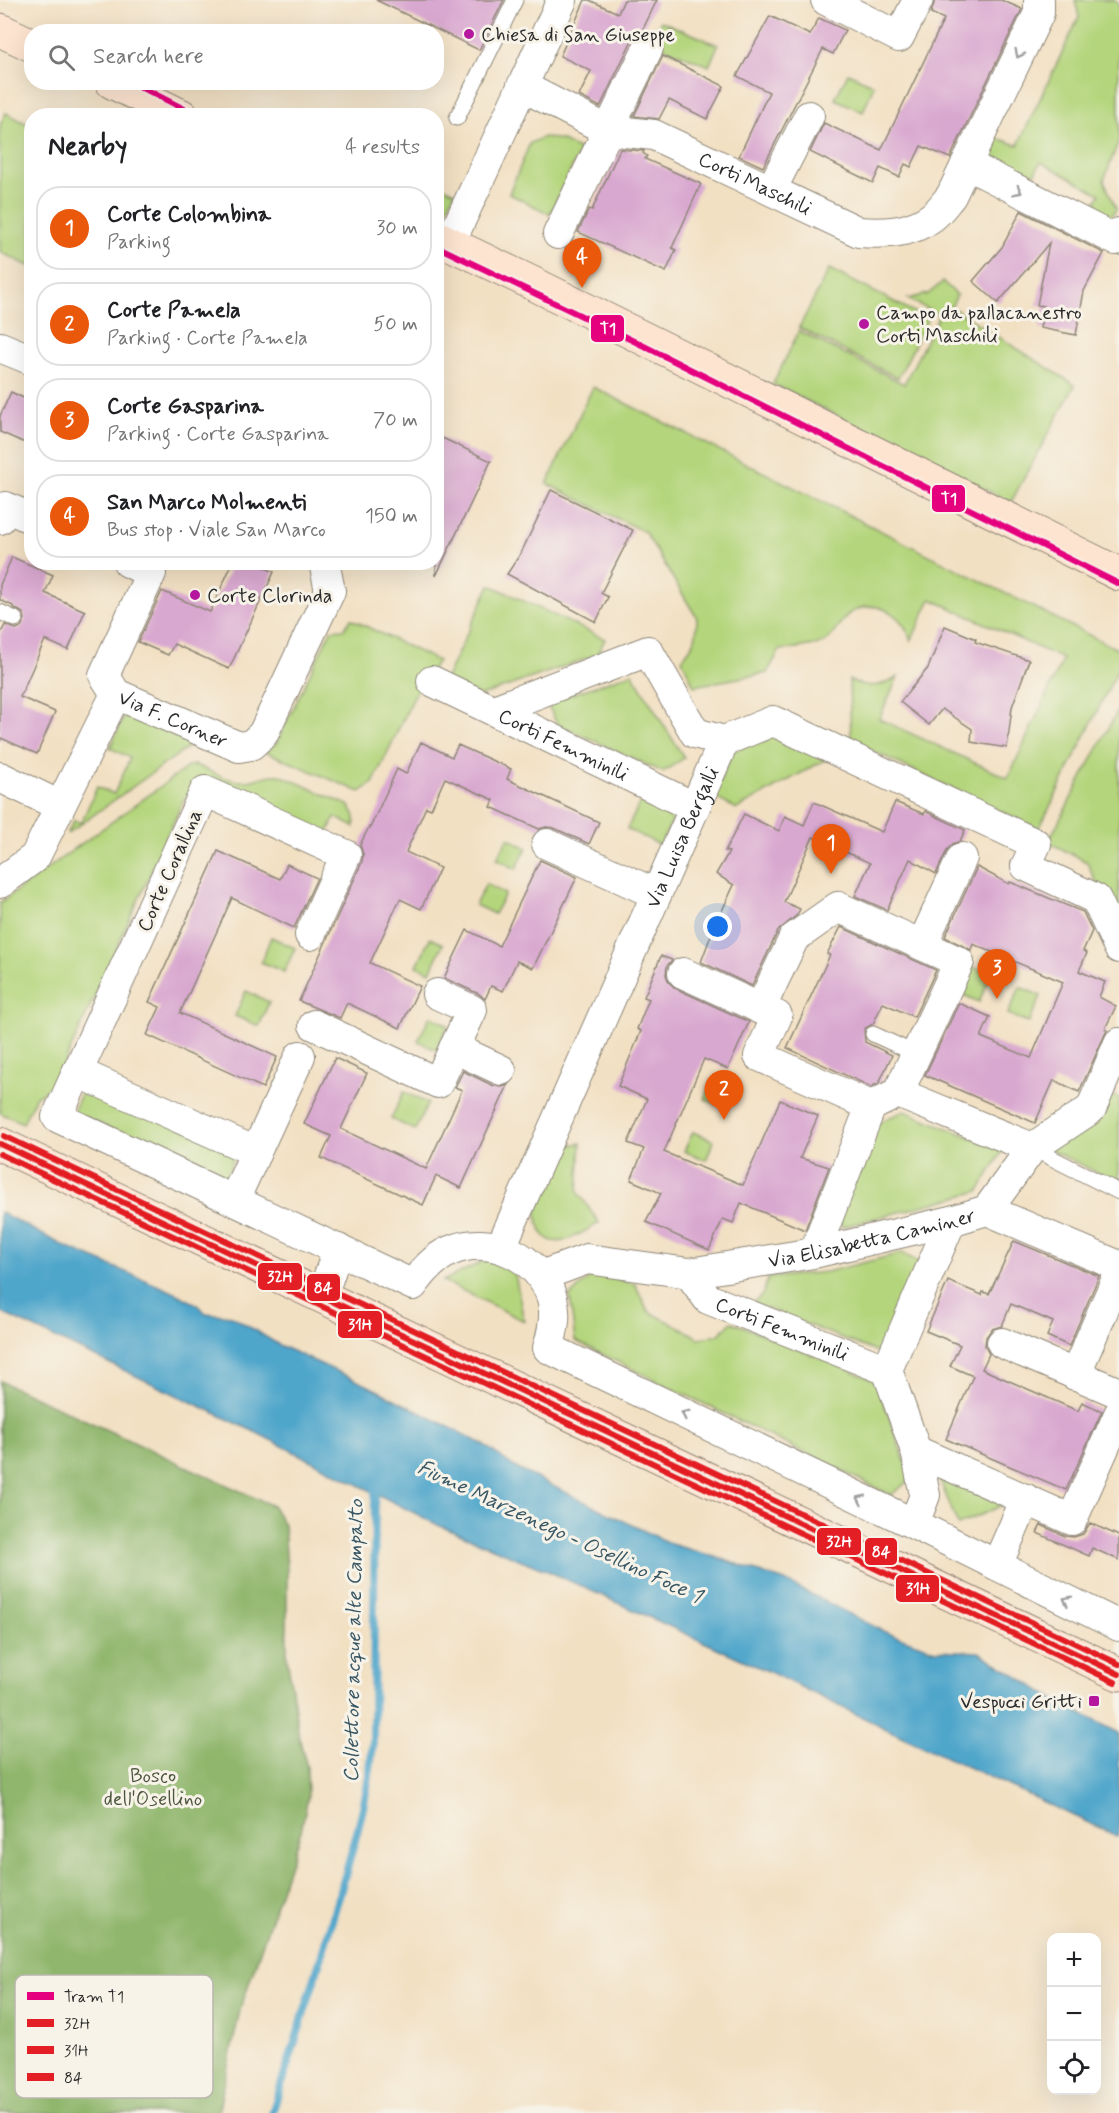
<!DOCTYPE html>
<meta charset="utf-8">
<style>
:root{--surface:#fff;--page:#f2f2f2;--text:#202124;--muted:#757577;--line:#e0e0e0;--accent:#ea580c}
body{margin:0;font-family:Mynerve,sans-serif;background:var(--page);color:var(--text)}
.controls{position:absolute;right:18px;bottom:18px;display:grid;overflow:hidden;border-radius:12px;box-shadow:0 6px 24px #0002}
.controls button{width:54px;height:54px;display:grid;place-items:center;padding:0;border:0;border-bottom:2px solid var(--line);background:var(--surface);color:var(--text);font:30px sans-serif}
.you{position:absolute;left:718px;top:927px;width:21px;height:21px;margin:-15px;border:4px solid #fff;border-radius:50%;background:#1a73e8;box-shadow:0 0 0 9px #1a73e833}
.badge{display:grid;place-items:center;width:39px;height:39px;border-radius:50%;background:var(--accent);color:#fff;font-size:20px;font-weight:700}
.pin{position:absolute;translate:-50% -50px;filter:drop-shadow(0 2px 3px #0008)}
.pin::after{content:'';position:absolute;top:32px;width:21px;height:18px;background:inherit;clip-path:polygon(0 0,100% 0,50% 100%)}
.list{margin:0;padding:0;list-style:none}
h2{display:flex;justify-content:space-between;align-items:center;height:78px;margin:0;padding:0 24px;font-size:26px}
h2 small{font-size:20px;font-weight:400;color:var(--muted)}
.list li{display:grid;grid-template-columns:39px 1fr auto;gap:18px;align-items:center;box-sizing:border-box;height:84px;margin:0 12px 12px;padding:0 12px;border:2px solid var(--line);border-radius:24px}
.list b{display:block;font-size:22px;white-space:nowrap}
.list p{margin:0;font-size:20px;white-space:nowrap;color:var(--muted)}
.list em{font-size:20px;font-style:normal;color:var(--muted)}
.icon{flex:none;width:33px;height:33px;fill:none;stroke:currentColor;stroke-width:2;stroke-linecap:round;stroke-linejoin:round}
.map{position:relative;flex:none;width:1119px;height:2113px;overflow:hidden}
.search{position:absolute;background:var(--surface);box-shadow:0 6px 24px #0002;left:24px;top:24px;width:420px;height:66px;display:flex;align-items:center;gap:15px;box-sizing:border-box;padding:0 21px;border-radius:24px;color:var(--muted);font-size:22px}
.panel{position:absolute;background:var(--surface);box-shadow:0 6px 24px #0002;left:24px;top:108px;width:420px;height:462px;border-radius:24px}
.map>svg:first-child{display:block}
.green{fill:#b4d57c;stroke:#708054;stroke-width:1.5}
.forest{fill:#8fb66c;stroke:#5d704c;stroke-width:1.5}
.water{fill:#4fa6cb;stroke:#3d687b;stroke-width:1.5}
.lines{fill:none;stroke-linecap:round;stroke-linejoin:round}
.stream{stroke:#4fa6cb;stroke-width:8}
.building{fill:#d9a8d0}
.lane-casing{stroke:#8e8677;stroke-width:17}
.street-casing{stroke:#8e8677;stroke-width:32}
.secondary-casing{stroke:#8e8677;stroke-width:35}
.lane{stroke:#fff;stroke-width:15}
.street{stroke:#fff;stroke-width:30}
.secondary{stroke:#fde4d0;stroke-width:33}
.bus-1-casing{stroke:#f7f3e8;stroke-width:10}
.bus-2-casing{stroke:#f7f3e8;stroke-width:10}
.bus-3-casing{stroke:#f7f3e8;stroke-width:10}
.bus-1{stroke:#e31e24;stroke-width:6}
.bus-2{stroke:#e31e24;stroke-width:6}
.bus-3{stroke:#e31e24;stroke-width:6}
.tram-1-casing{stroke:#f7f3e8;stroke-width:10}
.tram-1{stroke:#e5007d;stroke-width:6}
.oneway{stroke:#a0a0a0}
.poi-dot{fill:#b5179e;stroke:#f7f3e8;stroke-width:2}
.labels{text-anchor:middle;stroke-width:6;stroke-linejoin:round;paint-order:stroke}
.poi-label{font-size:20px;fill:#2b2b2b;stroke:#f7f3e8;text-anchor:start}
.street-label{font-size:20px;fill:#2b2b2b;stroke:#f7f3e8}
.park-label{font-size:20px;fill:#4d563f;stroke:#f7f3e8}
.water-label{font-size:21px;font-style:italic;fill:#385663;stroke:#f7f3e8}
.key{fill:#f7f3e8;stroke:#bab7af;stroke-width:1.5}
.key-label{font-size:16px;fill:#2b2b2b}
.line-badge{stroke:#f7f3e8;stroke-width:2}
.badge-label{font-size:16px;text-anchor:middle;font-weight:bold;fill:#fff}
</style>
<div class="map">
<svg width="1119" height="2113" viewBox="0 0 1119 2113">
<rect width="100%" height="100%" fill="#f7f3e8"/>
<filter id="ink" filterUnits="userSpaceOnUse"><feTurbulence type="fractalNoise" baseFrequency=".0167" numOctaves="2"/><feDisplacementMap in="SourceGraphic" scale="12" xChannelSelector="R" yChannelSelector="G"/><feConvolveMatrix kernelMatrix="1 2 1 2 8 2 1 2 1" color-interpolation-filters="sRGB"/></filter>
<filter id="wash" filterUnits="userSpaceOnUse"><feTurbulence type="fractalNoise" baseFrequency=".008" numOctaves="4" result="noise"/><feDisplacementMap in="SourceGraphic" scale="24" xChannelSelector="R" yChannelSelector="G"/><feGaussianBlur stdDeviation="1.35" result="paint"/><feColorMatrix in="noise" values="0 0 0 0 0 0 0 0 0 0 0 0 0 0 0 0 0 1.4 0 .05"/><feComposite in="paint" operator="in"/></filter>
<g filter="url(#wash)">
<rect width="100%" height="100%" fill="#f2e0c3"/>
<g class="green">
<path d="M1075,0H1114L1119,4V140L1104,180L1116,209C1110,222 1102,218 1090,213L1100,194L1041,162L1029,183L978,158L987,135L1018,145L1079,17Z"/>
<path d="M661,21L718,45L709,66L651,42Z"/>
<path d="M848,73L874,85L863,112L835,99Z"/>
<path d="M6,113L31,126V267L0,252V125Z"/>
<path d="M544,137L561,140L580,150L550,214L509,194L530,143Z"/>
<path d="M436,183L455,192L440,223L437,221Z"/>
<path d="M829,269L928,319L898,378L799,328Z"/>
<path d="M943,282L957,295L951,307L1075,385L1011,502L773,384L799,331L904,384L939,315L908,299L928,294Z"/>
<path d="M593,387L1119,650V667L1039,829L851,741L849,680C867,688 881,688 898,677L879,719L1008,778L1063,659L931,599L911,641C903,615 877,596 850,613C839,620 835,638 822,643C809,647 793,648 780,650L767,673L694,686L682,659C695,644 697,638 697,618L645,532L547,484Z"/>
<path d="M490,585L605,639L597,655L480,696L445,680Z"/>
<path d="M351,619L438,661L420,684L373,783L360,792L266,752L277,742L331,630L344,629Z"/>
<path d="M632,673L684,758L663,772L557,724L547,703Z"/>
<path d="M1119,708V933L1087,862L1048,842Z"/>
<path d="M126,712L194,743L67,834L74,820L81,823L97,787L114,794L130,758L110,748Z"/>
<path d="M774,734L828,758L737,809L713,797L733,751Z"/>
<path d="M195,765C210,771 230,783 246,781C259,780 267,773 280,775L348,805C354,813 357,817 354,827L335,817L326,836L195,790L184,799L54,1086L36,1096L23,1123L0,1113V903L189,766Z"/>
<path d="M644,795L677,811L660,845L627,829Z"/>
<path d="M508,838L527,848L516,869L497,859Z"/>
<path d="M486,884L505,894L494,914L475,905Z"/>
<path d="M271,937L295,948L284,972L261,962Z"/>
<path d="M430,938L443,944L430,972L417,966Z"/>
<path d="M969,965L991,975L979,1002L957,992Z"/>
<path d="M1020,987L1041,996L1029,1023L1008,1014Z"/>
<path d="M246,991L269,1002L259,1026L235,1016Z"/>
<path d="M430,1016L448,1025L436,1050L418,1041Z"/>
<path d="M713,1080L735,1090L726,1108L705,1099Z"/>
<path d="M96,1091L236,1152L225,1179L73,1112L81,1094Z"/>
<path d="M404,1092L428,1103L415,1130L391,1119Z"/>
<path d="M1108,1093L1119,1098V1183L1048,1149Z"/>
<path d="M904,1111L1003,1150L979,1191L842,1227L838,1216L877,1123Z"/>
<path d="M693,1132L714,1141L706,1160L684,1151Z"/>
<path d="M581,1143L578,1192L599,1223C583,1232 551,1257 540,1228C538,1223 536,1215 537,1210C544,1188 557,1167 567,1146Z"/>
<path d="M902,1253L924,1265L879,1353L753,1303L763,1294L768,1278L826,1272Z"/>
<path d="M488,1259L514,1269L524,1321L443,1281Z"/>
<path d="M595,1273L635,1284L648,1311L699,1338L718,1335L732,1322L876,1381L911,1479L891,1495L575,1341L570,1296Z"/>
<path d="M937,1473L1005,1504L958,1525Z"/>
</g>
<path class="forest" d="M0,1381L273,1506L284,1525L287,1569V1656L299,1737L307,1767L308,1797L301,1831L240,2010L218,2113H0Z"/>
<path class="water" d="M0,1212L66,1247L171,1291L195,1303L206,1313L232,1316L279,1345L371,1387L484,1445L516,1468L671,1544L725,1560L785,1581L885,1632L935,1650L979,1652L1055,1700L1119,1733V1837L903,1737L774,1674L550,1572L440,1526L255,1432L0,1312Z"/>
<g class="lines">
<path class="stream" d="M272,2113C294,2046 315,1980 334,1913C351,1855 369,1800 373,1740L375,1483"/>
</g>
<g id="blocks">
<g class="building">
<path d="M376,0H504L479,50Z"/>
<path d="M585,0H589L618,13L624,0H657L641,33L632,40L600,107L579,96L591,71L560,56Z"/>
<path d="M935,0H1001L1022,9L950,158L921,146L911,167L905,164L899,177L880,168L873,183L810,152L824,123L881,150L944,19L931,13Z"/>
<path d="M770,16L810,35L819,18L845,30L833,54L823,49L763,167L739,156L769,92L737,76Z"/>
<path d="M663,56L724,86L707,119L669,100L659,119L634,116Z"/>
<path d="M620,149L644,151L643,153L647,156L645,159L701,184L672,248L676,250L666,272L578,232L589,209L592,210Z"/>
<path d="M1021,211L1104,253L1084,291L1076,335L1040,328L1044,306L1037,305L1049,243L998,303L973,281L1002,247Z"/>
<path d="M11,392L32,402V446L0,432V416Z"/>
<path d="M436,435L491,461L436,576Z"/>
<path d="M551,490L633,530L601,593L608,597L596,622L507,574L521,553Z"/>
<path d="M12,557L53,575L45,593L85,611L68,650L45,640L20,697L55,712L37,754L1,738L0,742V635L5,625L16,629L21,627L25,619L23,613L13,607V606L0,600V585Z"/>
<path d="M233,562H254L274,572L229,669L174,644L168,655L138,642L162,591L210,612Z"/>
<path d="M945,626L976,639L975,642L1029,660L1012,707L1007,748L971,742L972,729L942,709L929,725L900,702L928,668Z"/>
<path d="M421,742L452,757L458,745L511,769L507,779L599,822L589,844L554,828L546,827L539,829L491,807L494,800L445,778L431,809L426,807L406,852L440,868L421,909L400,899L370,963L420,986L400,1028L347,1003L340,1018L299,1001L362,862L363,854L360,845L369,827L370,828L397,769L406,774Z"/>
<path d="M814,802L882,832L895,802L924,814L925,811L965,830L960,841L953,844L947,850L936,874L910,859L887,910L855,896L870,863L813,837L784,902L800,909L797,915L778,931L752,986L701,962L713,930L734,885L716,874L729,852L725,851L744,814L779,831L785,816L804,825Z"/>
<path d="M218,851L280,879L287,864L317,878L294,928L232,898L180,1013L277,1057L263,1088L147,1035L160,1007L149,1002Z"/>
<path d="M540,860L577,877L533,968L517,961L503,991L491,986L485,999L479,994L444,978L467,930L499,946Z"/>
<path d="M977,867L1009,884L1010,882L1083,912L1092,931L1083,951L1087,953L1079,971L1105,982L1099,997L1116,1006L1105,1029L1107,1030L1079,1092L1054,1080L1035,1123L925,1075L959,1003L990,1017L981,1037L1031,1058L1063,982L973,944L971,950L945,937Z"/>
<path d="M841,927L936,970L914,1017L883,1003L873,1024L864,1029L865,1042L892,1055L879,1083L871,1087L787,1048L830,955L827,954Z"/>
<path d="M661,956L672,960L667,966L666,975L669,982L675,988L749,1022L728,1069L704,1059L664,1152L743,1185L780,1100L818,1116L800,1158L829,1167L805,1230L741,1203L733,1223L723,1219L709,1250L646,1222L661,1193L631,1180L644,1149L628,1143L647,1099L618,1086L641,1031L637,1029L649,999L644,997Z"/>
<path d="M335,1058L367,1073L341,1129L426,1169L462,1090L455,1087L463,1071L494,1086L502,1087L508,1085L461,1188L436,1176L423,1205L321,1158L331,1136L304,1124Z"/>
<path d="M1014,1241L1099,1276L1069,1346L1047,1336L1053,1322L1011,1304L1002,1326L992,1329L986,1337L985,1346L989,1354L982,1369L1078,1411L1082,1402L1102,1411L1066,1490L946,1439L973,1376L950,1366L960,1345L926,1331L948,1281L982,1295L983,1292L989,1294Z"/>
<path d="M1090,1523L1119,1536V1560L1092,1548L1089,1556L1037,1533L1041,1525L1065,1536L1074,1537L1083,1534Z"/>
</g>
</g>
</g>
<g filter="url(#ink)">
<use href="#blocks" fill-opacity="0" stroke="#8e8677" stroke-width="1.5"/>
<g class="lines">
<g class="lane-casing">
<g id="lane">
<path d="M457,118L515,0"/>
<path d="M0,612L15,619"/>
<path d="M873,1034L916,1054"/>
<path d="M1032,1148L1119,1192"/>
</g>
</g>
<g class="street-casing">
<g id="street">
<path d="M826,0L899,37L918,0"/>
<path id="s1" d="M522,86L607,130L654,135L859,232C884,234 911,233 932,217C939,212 945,203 951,196L1039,13V0"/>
<path d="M966,164L1116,240L1119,233"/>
<path d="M771,190L809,116"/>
<path d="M558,234L648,48"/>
<path d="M450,243L562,0"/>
<path d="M0,347L32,360"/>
<path d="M0,519L6,507L32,519"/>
<path id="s2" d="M432,681L694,807"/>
<path d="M116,694L104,675L151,573L128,562"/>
<path d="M494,710L648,651L695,733L724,741"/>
<path d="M0,777L60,806"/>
<path d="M547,844L656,894"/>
<path id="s3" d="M0,883L35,857L116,694L239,747L251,745L263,734L330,591L324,562"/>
<path d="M310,935L346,855L205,791L57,1117L413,1285C423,1271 434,1258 450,1251C490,1233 539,1257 552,1298C557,1315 553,1332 548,1348L914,1524L1119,1626"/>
<path d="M683,973L777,1016L759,1056L871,1106"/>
<path d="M760,1009L794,938L838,907L922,945"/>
<path d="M314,1025L438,1083L472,1010L437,994"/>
<path d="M454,1048L501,1070"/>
<path d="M77,1072L256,1152L234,1200"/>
<path d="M898,1093L959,962L922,945L962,858"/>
<path d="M256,1152L300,1056"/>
<path d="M987,1210L1119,1266"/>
<path id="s4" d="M501,1247L724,741L773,721L1036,844L1026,866L1096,899L1119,948"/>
<path d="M814,1253L871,1106L898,1093L1032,1148"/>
<path id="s5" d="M689,1273L708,1299L887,1370L916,1451L925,1495L914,1524"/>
<path id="s6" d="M541,1276L587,1259L689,1273L814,1253L951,1221L987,1210L1032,1148L1091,1109L1119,1043"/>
<path d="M322,1296L338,1249"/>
<path d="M1002,1343L1119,1393"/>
<path d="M887,1370L951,1221"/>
<path d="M1075,1375L1119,1274"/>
<path d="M916,1451L1072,1520L1119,1414"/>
<path d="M997,1565L1026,1499"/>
</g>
</g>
<g class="secondary-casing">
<g id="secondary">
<path d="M0,30L32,45"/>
<path d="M112,82L182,116"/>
<path d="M436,237L534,284L1119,574"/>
<path d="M0,1144L1119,1674"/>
</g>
</g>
<use href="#lane" class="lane"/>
<use href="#street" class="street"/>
<use href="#secondary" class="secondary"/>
<g class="bus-1-casing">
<path id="bus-1" d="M0,1144L1119,1674"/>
</g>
<g class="bus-2-casing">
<path id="bus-2" d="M0,1154L1115,1682"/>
</g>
<g class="bus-3-casing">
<path id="bus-3" d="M4,1136L1119,1664"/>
</g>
<use href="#bus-1" class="bus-1"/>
<use href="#bus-2" class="bus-2"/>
<use href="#bus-3" class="bus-3"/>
<g class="tram-1-casing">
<g id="tram-1">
<path d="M131,82L198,116"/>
<path d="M436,246L642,345L1119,584"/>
</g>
</g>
<use href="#tram-1" class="tram-1"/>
</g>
<defs><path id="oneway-chevron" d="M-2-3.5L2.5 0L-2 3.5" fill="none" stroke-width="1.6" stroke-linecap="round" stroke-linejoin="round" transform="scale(1.5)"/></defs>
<g class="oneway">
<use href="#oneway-chevron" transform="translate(1019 54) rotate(116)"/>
<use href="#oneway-chevron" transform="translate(1018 191) rotate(27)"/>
<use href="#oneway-chevron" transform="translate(685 1414) rotate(-154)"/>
<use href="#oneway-chevron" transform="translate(861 1499) rotate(-154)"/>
<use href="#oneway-chevron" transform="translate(1067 1600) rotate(-154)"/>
</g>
</g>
<g class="poi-dot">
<circle cx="469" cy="34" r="6"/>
<circle cx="864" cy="324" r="6"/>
<circle cx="195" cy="595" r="6"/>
<rect x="1088" y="1695" width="12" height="12" rx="3"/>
</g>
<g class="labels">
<g class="poi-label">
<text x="481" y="41">Chiesa di San Giuseppe</text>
<text x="876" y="319">Campo da pallacanestro<tspan x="876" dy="23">Corti Maschili</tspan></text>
<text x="207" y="602">Corte Clorinda</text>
<text x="1082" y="1708" text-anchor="end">Vespucci Gritti</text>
</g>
<g class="street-label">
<text dy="7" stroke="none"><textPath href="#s1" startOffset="255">Corti Maschili</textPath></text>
<text dy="7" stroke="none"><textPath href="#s3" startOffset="288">Via F. Corner</textPath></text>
<text dy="7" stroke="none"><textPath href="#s2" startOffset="146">Corti Femminili</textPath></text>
<text dy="7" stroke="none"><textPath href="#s4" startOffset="448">Via Luisa Bergalli</textPath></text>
<text transform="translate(169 870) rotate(-66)" y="7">Corte Corallina</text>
<text dy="7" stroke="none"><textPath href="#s6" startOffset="338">Via Elisabetta Caminer</textPath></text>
<text dy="7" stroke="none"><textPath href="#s5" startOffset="112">Corti Femminili</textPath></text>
</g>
<g class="park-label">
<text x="153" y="1782">Bosco<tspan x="153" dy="23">dell'Osellino</tspan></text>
</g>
<g class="water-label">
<text transform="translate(560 1531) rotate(25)" y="7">Fiume Marzenego - Osellino Foce 1</text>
<text transform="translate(353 1641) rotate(-89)" y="7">Collettore acque alte Campalto</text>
</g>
</g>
<rect x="15" y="1975" width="198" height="123" rx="9" class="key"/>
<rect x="27" y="1992" width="27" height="8" fill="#e5007d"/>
<rect x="27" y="2019" width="27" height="8" fill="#e31e24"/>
<rect x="27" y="2046" width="27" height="8" fill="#e31e24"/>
<rect x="27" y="2073" width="27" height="8" fill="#e31e24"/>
<g class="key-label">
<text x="64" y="2002">Tram T1</text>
<text x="64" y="2029">32H</text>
<text x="64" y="2056">31H</text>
<text x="64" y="2083">84</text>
</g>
<g class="line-badge">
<rect x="590" y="314" width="35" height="29" rx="6" fill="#e5007d"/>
<rect x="931" y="484" width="35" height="29" rx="6" fill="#e5007d"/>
<rect x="257" y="1262" width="46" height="29" rx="6" fill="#e31e24"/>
<rect x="306" y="1273" width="35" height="29" rx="6" fill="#e31e24"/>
<rect x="337" y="1310" width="46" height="29" rx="6" fill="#e31e24"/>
<rect x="816" y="1527" width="46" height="29" rx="6" fill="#e31e24"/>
<rect x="864" y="1537" width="34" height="29" rx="6" fill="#e31e24"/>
<rect x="895" y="1574" width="45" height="29" rx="6" fill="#e31e24"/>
</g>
<g class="badge-label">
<text x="608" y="334">T1</text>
<text x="949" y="504">T1</text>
<text x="280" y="1282">32H</text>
<text x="323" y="1293">84</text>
<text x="360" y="1330">31H</text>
<text x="839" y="1547">32H</text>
<text x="881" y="1557">84</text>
<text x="918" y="1594">31H</text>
</g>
</svg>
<div class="controls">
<button>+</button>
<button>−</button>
<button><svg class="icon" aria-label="locate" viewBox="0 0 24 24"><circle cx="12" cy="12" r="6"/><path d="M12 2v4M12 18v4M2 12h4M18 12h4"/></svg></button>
</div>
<div class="you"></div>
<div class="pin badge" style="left:831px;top:874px">1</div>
<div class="pin badge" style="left:724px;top:1120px">2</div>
<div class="pin badge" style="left:997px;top:999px">3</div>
<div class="pin badge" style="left:582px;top:288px">4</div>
<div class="search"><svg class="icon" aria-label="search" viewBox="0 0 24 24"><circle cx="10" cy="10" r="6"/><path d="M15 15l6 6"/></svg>Search here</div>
<section class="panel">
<h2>Nearby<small>4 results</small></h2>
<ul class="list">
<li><span class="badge">1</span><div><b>Corte Colombina</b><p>Parking</p></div><em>30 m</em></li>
<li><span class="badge">2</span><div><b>Corte Pamela</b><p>Parking · Corte Pamela</p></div><em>50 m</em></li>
<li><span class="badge">3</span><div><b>Corte Gasparina</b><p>Parking · Corte Gasparina</p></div><em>70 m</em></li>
<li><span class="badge">4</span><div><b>San Marco Molmenti</b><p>Bus stop · Viale San Marco</p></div><em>150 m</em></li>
</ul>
</section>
</div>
